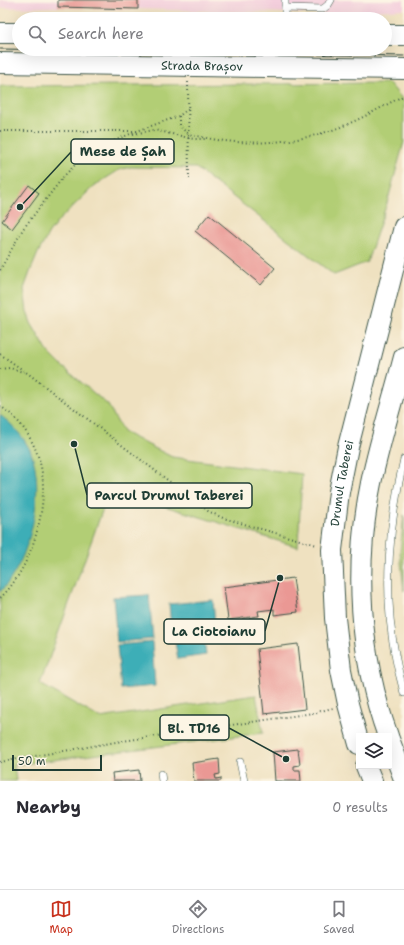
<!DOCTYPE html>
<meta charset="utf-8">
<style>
:root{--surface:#fff;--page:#f2f2f3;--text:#2b2b33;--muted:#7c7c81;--line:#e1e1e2;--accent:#c8321e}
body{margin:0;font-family:"Shantell Sans",sans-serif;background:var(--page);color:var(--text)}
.controls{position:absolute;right:12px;bottom:12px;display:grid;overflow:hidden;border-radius:0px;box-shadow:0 4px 16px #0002}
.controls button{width:36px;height:36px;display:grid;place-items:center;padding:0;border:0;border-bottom:1px solid var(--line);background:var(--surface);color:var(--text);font:20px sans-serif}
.scale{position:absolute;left:12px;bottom:10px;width:90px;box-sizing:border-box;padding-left:4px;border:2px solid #1f3d34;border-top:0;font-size:11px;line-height:14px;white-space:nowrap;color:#1f3d34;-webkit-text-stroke:3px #fcf5e5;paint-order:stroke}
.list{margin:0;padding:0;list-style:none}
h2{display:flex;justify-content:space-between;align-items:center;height:52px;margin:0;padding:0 16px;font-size:17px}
h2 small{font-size:13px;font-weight:400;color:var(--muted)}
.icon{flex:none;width:22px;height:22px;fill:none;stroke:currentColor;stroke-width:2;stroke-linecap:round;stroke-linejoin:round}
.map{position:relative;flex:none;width:404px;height:781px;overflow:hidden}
.search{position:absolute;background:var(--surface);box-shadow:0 4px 16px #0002;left:12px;right:12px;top:12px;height:44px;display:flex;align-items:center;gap:10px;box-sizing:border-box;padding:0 14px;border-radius:22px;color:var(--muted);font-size:15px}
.sheet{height:108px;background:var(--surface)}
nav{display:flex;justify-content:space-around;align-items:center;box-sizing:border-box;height:56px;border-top:1px solid var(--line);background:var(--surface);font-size:11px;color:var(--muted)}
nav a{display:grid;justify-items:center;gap:2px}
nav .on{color:var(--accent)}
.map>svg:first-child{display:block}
.built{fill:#f4cfdd}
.green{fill:#b2ce75;stroke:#688654}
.water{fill:#3daeb7;stroke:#2e7676}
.building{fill:#ea9894}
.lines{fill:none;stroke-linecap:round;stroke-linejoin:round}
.lane-casing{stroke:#3e5649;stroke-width:8}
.secondary-casing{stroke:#3e5649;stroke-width:22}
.path{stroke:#3e5649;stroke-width:2;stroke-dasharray:1 3;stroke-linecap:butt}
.lane{stroke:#fff;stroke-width:7}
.secondary{stroke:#fff;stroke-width:20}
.tram{stroke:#1f3d34;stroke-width:1}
.labels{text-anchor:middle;stroke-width:3.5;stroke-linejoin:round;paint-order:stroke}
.street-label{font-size:12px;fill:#1f3d34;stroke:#fcf5e5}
.leader{fill:none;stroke:#1f3d34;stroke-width:1.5}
.callout-dot{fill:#1f3d34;stroke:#fcf5e5;stroke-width:1.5}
.callout{fill:#fcf5e5;stroke:#1f3d34;stroke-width:1.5}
.callout-label{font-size:13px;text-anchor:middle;font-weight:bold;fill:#1f3d34}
</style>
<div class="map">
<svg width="404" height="781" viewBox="0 0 404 781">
<rect width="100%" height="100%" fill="#fcf5e5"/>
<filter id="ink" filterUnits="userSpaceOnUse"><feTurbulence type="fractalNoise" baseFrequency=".025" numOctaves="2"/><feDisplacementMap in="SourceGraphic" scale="8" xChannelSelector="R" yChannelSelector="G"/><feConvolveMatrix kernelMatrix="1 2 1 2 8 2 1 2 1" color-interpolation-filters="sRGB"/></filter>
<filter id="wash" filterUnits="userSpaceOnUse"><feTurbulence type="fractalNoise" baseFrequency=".012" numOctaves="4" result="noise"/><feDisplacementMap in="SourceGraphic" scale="16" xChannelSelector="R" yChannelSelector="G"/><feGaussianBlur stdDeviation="0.9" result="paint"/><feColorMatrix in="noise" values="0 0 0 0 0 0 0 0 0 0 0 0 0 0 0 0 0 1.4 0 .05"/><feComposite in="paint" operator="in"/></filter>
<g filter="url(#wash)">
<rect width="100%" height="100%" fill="#efe1c0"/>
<path class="built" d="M0,0H404V9L330,14L58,7L0,8Z"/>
<g class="green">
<path d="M389,83L404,101V142L387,203L367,262L334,275L196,168L130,167L119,170L94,186L59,220L49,233L38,253L30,272L24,289L27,312L31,323L48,352L63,367L108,405L123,432L172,457L302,474L298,547L122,493L105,503L40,684L100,718L256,695L263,733L14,765L16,781H0V86Z"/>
<path d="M404,515V591L400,552Z"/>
</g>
<g class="water">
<path d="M0,415C12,424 23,436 30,450C47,489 30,562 0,592Z"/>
<path d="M149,595L153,639L117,642L113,597Z"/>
<path d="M213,600L215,625L171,628L169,604Z"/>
<path d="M204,638L206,655L178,659L175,642Z"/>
<path d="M152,642L155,686L121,689L117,645Z"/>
</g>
<g id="blocks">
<g class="building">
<path d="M58,0H138V9L58,7Z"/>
<path d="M29,185L39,193L12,229L2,221Z"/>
<path d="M209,214L275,268L261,285L195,231Z"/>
<path d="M293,578L298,612L274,615V609L258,611L259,616L228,620L224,587Z"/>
<path d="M298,644L305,709L264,714L257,649Z"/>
<path d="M298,749L300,765L294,766V770H300L301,781H275L273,752Z"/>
<path d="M219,759L220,774L215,775L216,779L221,778V781H194L192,763Z"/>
<path d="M139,770L140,781H113L112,773Z"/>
</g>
</g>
</g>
<g filter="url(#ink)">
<use href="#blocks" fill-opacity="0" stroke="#3e5649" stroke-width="1"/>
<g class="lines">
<g class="lane-casing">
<g id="lane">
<path d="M285,0V19"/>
<path d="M285,8L323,9L328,5L331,0"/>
<path d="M404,459C389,520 383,592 395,654C397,667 401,680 404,693"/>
<path d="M240,762L244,781"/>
<path d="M161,774L162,781"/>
</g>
</g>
<g class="secondary-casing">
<g id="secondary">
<path d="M0,33H19"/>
<path d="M385,35H404"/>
<path id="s1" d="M0,63L404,69"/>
<path d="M388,736C359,657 354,565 371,483C380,440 393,399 404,357"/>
<path d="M389,739L404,779"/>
<path id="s2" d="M359,744L348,704L341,670L335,618L332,550L339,492L348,447L404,227"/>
<path d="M366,766L372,781"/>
</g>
</g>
<g class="path">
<path d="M188,82L189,181"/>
<path d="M179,116V125C182,128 184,131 188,133C192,136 198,136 202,137C240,146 289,144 326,132C353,124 378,109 403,96"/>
<path d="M0,131H137L179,116L188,109"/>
<path d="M133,134L154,130L194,139H207"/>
<path d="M0,270L23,229L64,176L79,161L100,147L137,131"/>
<path d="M0,354L30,375L208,511L223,518L317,545"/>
<path d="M0,369L10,368L26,373"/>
<path d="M0,406C19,418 32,437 39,459C52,501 32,569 0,598"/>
<path d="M0,762L116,742L313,713L333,708"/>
</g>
<use href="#lane" class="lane"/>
<use href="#secondary" class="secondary"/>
<path class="tram" d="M0,49L404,56"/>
</g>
</g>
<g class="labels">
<g class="street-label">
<text dy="4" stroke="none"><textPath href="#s1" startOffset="202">Strada Brașov</textPath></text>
<text dy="4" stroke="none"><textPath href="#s2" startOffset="264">Drumul Taberei</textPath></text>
</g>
</g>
<path class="leader" d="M20 207L71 152M74 444L87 495M280 578L265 631M286 759L229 728"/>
<g class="callout-dot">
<circle cx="20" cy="207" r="4"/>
<circle cx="74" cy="444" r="4"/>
<circle cx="280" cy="578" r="4"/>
<circle cx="286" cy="759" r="4"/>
</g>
<g class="callout">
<rect x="71" y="139" width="103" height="25" rx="4"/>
<rect x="87" y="483" width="165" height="25" rx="4"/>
<rect x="164" y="619" width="101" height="25" rx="4"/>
<rect x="160" y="715" width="69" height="25" rx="4"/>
</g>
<g class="callout-label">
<text x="123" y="156">Mese de Șah</text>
<text x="169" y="500">Parcul Drumul Taberei</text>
<text x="214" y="636">La Ciotoianu</text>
<text x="194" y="733">Bl. TD16</text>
</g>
</svg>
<div class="controls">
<button><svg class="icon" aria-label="layers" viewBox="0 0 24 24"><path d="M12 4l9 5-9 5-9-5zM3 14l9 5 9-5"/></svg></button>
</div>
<div class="scale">50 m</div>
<div class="search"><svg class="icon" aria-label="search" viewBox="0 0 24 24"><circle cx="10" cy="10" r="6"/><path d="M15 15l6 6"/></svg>Search here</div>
</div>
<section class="sheet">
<h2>Nearby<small>0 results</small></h2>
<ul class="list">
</ul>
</section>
<nav>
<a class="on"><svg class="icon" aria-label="map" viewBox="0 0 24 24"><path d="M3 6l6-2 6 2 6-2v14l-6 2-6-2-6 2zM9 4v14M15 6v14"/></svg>Map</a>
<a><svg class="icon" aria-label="directions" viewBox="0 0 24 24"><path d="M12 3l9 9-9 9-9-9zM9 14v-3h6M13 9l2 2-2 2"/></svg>Directions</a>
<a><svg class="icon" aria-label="saved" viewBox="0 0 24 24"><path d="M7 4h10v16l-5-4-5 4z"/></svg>Saved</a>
</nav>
